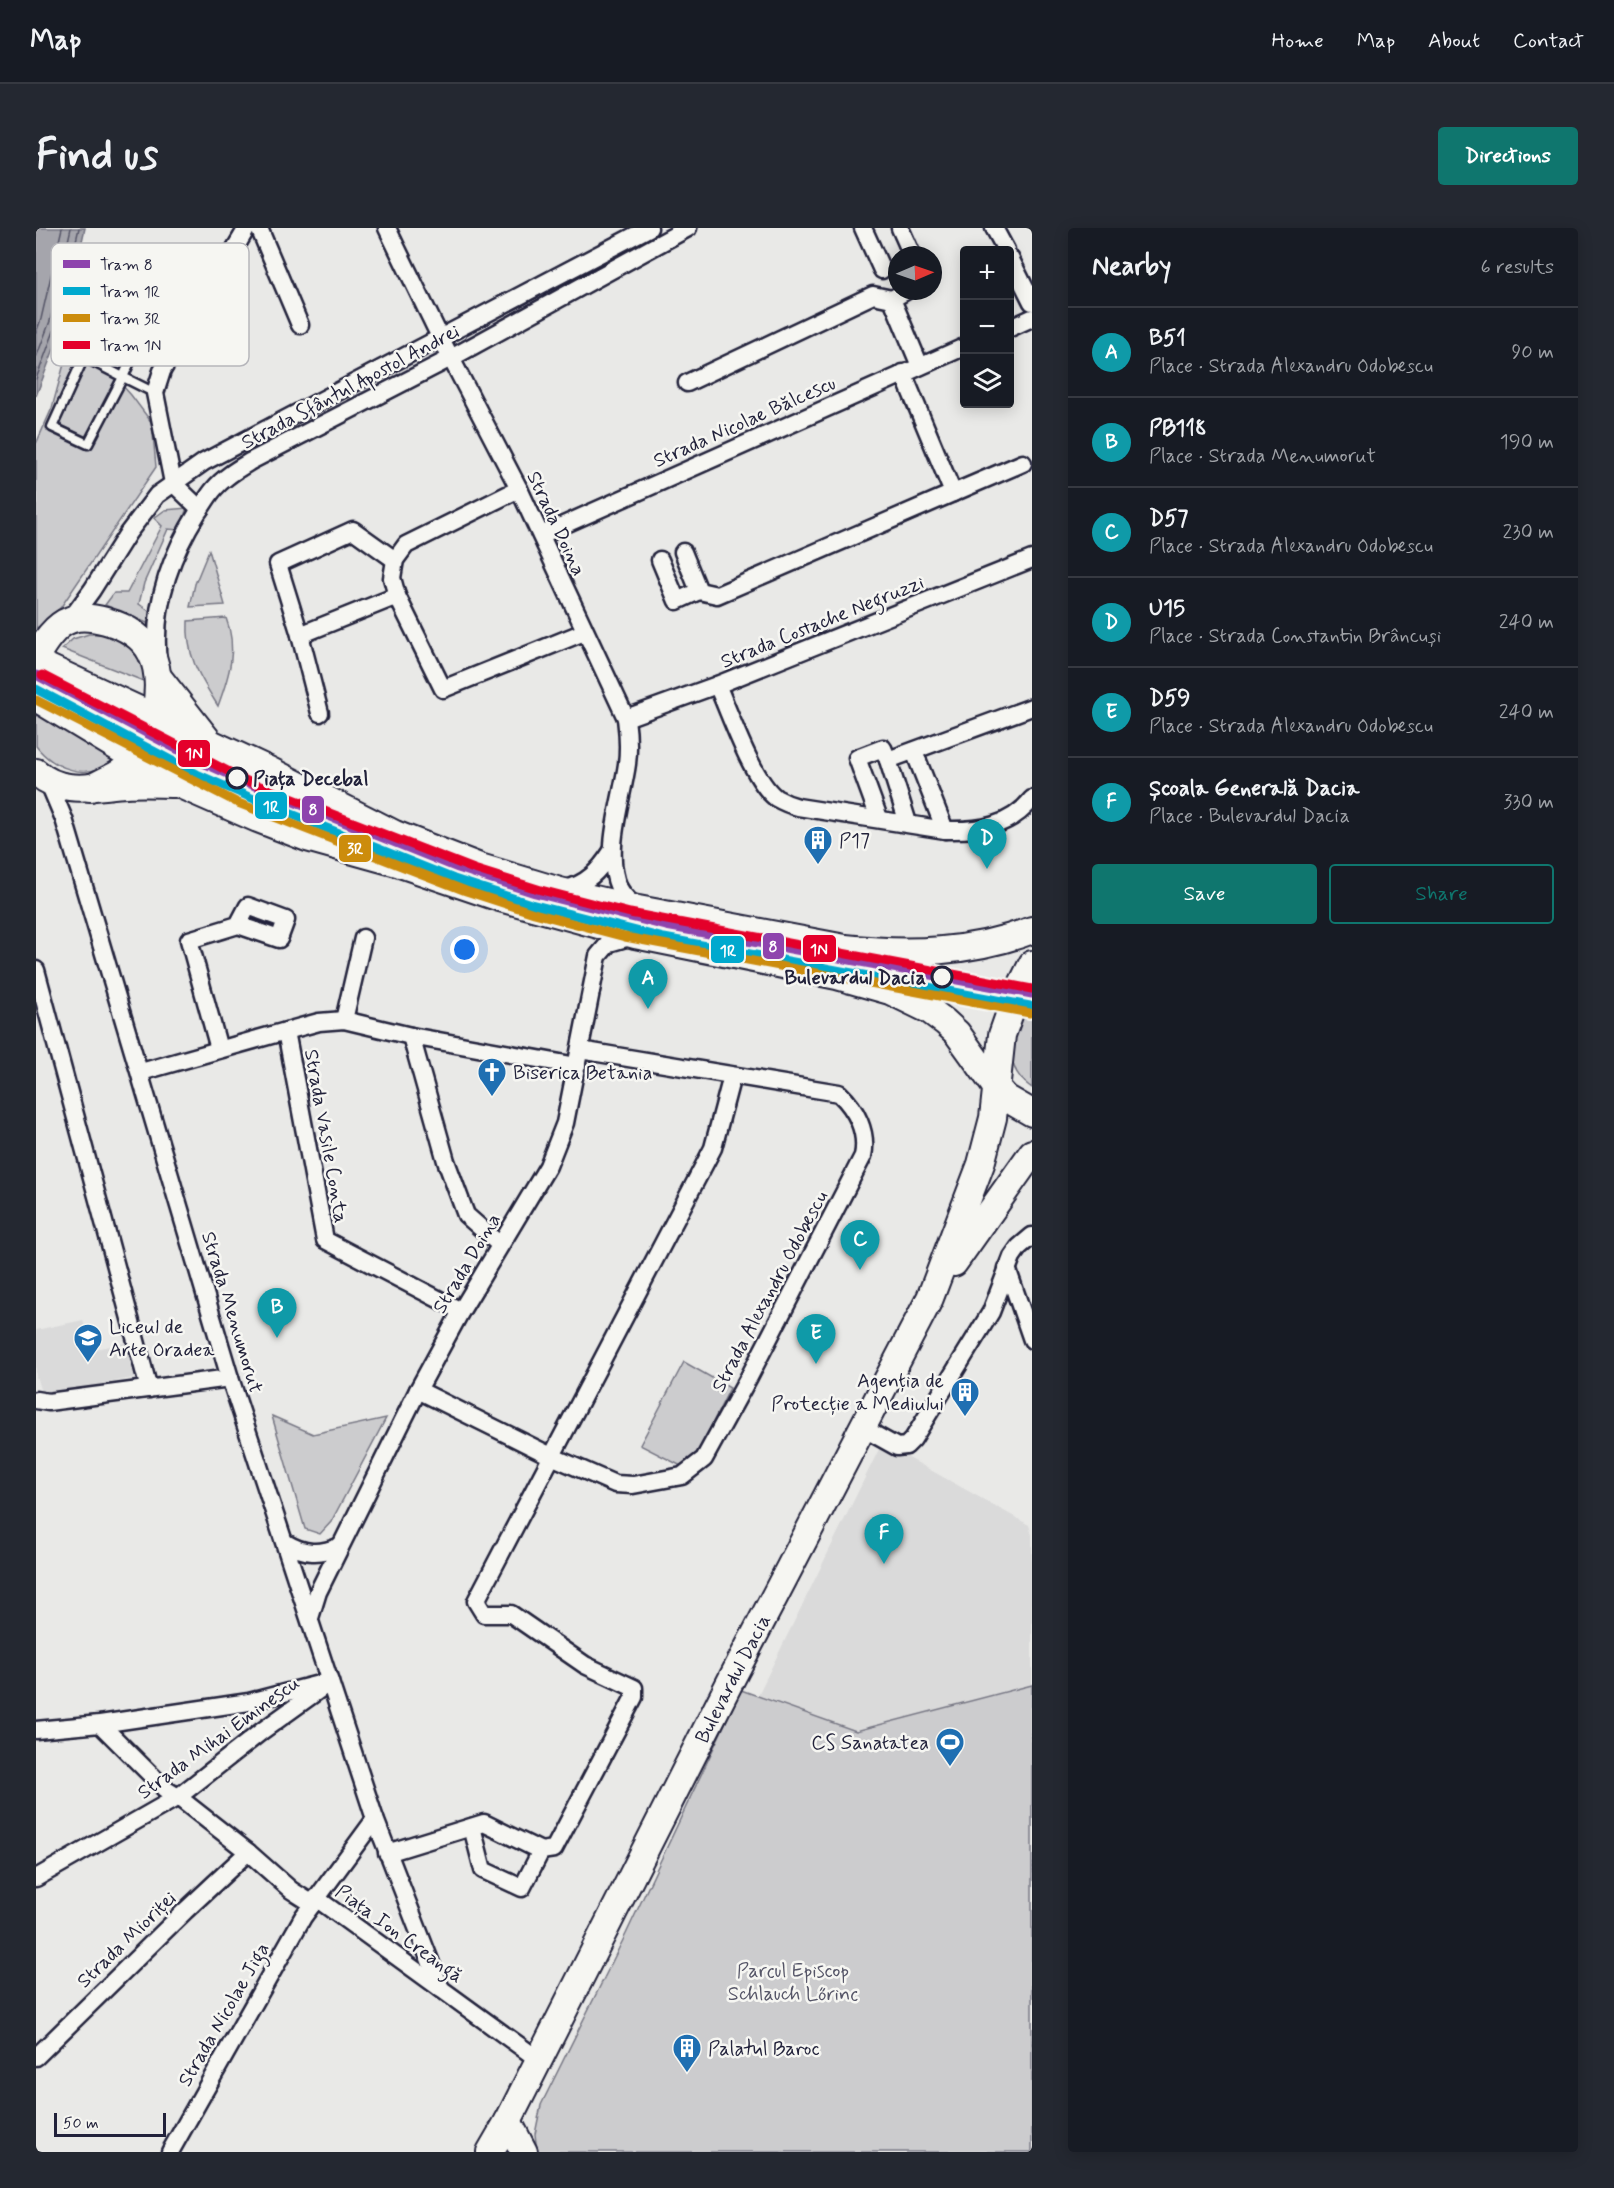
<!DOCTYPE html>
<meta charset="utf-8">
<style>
:root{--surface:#171b24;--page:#242831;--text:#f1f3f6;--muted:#9ea1a6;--line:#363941;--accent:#0f766e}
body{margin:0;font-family:Mynerve,sans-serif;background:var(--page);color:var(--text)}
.controls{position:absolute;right:18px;top:18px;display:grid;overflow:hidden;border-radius:6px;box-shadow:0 3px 15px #0003}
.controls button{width:54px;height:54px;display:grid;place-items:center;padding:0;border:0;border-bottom:2px solid var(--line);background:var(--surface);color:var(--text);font:30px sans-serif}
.compass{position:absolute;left:852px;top:18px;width:54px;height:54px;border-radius:50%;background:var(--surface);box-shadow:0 3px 15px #0003;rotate:88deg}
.scale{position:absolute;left:18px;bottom:15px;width:112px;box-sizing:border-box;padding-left:6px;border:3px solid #22223b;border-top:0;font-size:16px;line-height:21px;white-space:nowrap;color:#22223b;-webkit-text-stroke:4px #f6f6f2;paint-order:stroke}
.you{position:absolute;left:429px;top:722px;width:21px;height:21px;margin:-15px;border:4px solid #fff;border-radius:50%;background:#1a73e8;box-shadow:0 0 0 9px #1a73e833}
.badge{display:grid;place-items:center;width:39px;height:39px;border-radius:50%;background:var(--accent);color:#fff;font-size:20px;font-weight:700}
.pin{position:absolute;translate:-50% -50px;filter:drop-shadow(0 2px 3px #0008)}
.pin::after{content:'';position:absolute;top:32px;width:21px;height:18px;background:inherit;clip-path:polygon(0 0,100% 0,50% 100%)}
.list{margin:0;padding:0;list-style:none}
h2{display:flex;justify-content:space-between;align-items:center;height:78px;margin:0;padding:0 24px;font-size:26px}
h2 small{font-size:20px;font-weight:400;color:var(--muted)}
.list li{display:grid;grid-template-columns:39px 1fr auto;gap:18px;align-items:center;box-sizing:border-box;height:90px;padding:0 24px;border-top:2px solid var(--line)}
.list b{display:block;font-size:22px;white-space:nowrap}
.list p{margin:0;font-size:20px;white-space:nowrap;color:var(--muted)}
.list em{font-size:20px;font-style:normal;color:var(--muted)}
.actions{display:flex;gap:12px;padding:18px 24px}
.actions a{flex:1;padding:14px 0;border:2px solid var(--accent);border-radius:6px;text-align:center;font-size:21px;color:var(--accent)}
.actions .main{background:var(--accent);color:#fff}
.icon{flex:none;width:33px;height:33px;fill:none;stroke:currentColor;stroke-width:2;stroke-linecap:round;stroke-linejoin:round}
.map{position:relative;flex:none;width:996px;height:1924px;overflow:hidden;border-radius:6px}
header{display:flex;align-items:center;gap:36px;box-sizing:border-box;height:84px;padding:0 30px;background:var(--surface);border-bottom:2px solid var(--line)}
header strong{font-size:28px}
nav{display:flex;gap:33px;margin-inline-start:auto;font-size:21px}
.intro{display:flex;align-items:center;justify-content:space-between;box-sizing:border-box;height:144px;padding:0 36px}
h1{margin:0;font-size:42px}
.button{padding:15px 27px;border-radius:6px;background:var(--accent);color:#fff;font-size:21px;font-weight:700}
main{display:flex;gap:36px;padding:0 36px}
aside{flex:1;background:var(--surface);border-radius:6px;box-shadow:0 3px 15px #0003}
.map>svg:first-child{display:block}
.built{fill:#dadada}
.green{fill:#ccccce;stroke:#777784;stroke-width:1.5}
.water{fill:#a5a5ac;stroke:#71717f;stroke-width:1.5}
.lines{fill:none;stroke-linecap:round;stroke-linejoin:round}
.shore{stroke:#565668;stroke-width:1.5}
.service-casing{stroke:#22223b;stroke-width:13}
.minor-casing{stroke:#22223b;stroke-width:21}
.primary-casing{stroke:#22223b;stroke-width:30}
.service{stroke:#f6f6f2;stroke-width:8}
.minor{stroke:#f6f6f2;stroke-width:16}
.primary{stroke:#f6f6f2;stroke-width:26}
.tram-1-casing{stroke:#f6f6f2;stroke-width:14}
.tram-2-casing{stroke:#f6f6f2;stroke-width:14}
.tram-3-casing{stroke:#f6f6f2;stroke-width:14}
.tram-4-casing{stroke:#f6f6f2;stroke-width:14}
.tram-1{stroke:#8e44ad;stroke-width:9}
.tram-2{stroke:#00a9ce;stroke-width:9}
.tram-3{stroke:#cc8c0c;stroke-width:9}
.tram-4{stroke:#e4002b;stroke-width:9}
.stop-dot{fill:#f6f6f2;stroke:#22223b;stroke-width:3}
.labels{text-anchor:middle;stroke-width:5;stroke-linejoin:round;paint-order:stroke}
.street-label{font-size:20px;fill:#22223b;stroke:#f6f6f2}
.stop-label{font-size:20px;font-weight:bold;fill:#22223b;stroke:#f6f6f2;text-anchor:start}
.poi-label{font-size:20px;fill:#22223b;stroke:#f6f6f2;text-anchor:start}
.park-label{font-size:20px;fill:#555567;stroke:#f6f6f2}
.key{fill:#f6f6f2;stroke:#b6b6bb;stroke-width:1.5}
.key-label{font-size:16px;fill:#22223b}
.line-badge{stroke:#f6f6f2;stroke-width:2}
.badge-label{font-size:16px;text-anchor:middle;font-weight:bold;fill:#fff}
</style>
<header>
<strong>Map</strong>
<nav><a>Home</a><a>Map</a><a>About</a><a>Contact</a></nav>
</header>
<div class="intro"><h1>Find us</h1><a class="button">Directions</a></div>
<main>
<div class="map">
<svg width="996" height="1924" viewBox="0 0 996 1924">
<rect width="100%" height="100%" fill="#e9e9e7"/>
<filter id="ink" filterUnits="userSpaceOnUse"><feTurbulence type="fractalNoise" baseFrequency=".0167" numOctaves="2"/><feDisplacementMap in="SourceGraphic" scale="12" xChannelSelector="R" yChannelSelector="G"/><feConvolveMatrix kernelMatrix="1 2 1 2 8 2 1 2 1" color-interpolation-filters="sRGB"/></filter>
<g filter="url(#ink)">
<g class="built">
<path d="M47,1092L55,1122L97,1113L107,1148L6,1168L0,1148V1102Z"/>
<path d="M846,1215L993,1297L996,1307V1457L820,1503L721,1469Z"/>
</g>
<g class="green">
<path d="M37,103L95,167L116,195L120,239L25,379L10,396L0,400V216L16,180Z"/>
<path d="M151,280L143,302L132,301L108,355L103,376L117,386L111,395L69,377L78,365H91L126,298L118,290L129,282Z"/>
<path d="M173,322L189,377L154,379L159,356Z"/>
<path d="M190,390C202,421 193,448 182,478C164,449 150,429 152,393Z"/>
<path d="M53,406C80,405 86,410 105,426L110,454L26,421L37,411Z"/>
<path d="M0,482L77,532C52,554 18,541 0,518Z"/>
<path d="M996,761V860C957,833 982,794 996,761Z"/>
<path d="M648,1134L694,1160L653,1242L604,1217Z"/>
<path d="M236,1188L277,1206L350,1190L295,1294L284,1306L269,1301Z"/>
<path d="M996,1457V1924H501L499,1906L505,1877L590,1706L705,1462L820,1503Z"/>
</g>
<path class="water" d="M0,0H49L27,97L0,168Z"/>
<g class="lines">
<g class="shore">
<path d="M0,105L5,91L26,0"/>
<path d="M0,130L14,93L35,0"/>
<path d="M0,151L21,95L43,0"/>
</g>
<g class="service-casing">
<g id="service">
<path d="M48,129L87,149L52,216L16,199Z"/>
<path d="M48,129L72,75L112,96L87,149L119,165"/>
</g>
</g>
<g class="minor-casing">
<g id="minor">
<path d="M223,0L264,97"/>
<path d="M351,0L404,109L483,261L590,490C592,505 593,520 591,536C586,573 567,624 583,660C587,668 594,674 601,681"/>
<path d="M827,0L846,42"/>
<path d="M864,0L876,27"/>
<path d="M958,0L970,22"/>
<path d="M974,30L996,74"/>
<path d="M856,71L884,138"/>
<path d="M974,100L996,90"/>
<path d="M651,155L837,67L856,71L870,63"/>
<path d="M483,261L370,317L359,332L356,350L361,368L407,461L548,404"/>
<path d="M917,265L987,235"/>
<path d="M164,281L137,255L119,165L126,143L211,0"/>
<path d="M505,307L928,119"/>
<path d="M647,324L663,363L681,367L917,265L867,145"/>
<path d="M624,332L641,373L663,363"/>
<path d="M34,392L56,362L92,305L121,267L168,234L613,0"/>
<path d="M264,407L361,368"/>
<path d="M122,434C116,380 133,330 162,284C167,277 172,268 178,261C188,249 202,241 215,233L415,130L652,0"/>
<path d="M681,457C694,485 716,552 740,570C747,574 754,577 762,579L909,602C943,603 974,599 996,571"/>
<path d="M284,485L264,407L242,336L317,302L359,332"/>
<path d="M590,490L681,457L996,331"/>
<path d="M878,523L909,602"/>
<path d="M12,553L28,591L194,1150L339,1591L405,1761"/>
<path d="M843,590L821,530L847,520L852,532"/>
<path d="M872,595L852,532L996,479"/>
<path d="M527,662C551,656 563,643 576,623"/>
<path d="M0,742L113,1161"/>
<path d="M308,792L327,710"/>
<path d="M250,803L289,1012L425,1083"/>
<path d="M375,808L410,933L430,987L464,1017"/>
<path d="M183,821L153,712L202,697L243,711L250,692L212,678L202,697"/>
<path d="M105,844L250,803L283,794L308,792L375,808L541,838"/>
<path d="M971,1040L996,1112"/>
<path d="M382,1162L515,1228L579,1256L597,1257L646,1248L668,1231L713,1149L827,928C832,904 820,881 803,865L544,822"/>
<path d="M0,1172L12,1174L194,1150"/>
<path d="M825,1199L861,1219L870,1218L877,1211L955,1084L976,1029L983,1019L996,1008"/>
<path d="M250,1315C268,1326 284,1327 304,1318"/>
<path d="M274,1390L282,1364L382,1162L425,1083L512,938L529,895L562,728L573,715L597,708"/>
<path d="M64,1496L129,1561L142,1569L212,1624L255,1662L277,1676"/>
<path d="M0,1502L64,1496L213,1474L287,1455"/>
<path d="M436,1599L447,1642L486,1660L505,1623"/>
<path d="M505,1623L518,1621L598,1469V1460L549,1437L475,1386H448L440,1373L677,920L696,848"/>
<path d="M351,1625L448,1595L505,1623"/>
<path d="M0,1650L142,1569L226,1503L294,1454"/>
<path d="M280,1670L503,1832"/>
<path d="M0,1829L149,1683L212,1624"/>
<path d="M134,1924L267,1689L339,1591"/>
</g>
</g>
<g class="primary-casing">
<g id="primary">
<path d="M0,428C8,415 19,397 34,392C45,387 59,390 70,393C116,406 127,436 120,480C118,497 112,517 100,531C89,545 70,552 54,560"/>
<path d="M0,434L233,542L359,606L444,639L524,663L602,681L809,720C873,727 936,725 996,702"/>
<path d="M123,450L171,511"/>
<path d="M0,470L142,556L222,591L271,610L361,635L464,670L599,707L801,748L854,763L893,782L909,794L921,805L959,858L970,870L996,885"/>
<path d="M0,544C26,568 58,558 90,556C107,555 125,556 142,556"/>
<path d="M918,1035L996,925"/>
<path d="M472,1893L488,1924"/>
<path id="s1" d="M454,1924L472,1893L695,1452L894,1070L945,936L957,890L966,807L979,770L996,736"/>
</g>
</g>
<use href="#service" class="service"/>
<use href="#minor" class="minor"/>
<use href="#primary" class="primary"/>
<g class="tram-1-casing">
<path id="tram-1" d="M0,447L167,535L223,560L422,640L499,665L630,698L996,766"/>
</g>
<g class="tram-2-casing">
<path id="tram-2" d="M0,461L161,546L218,571L418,651L495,676L628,710L994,778"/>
</g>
<g class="tram-3-casing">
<path id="tram-3" d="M0,472L202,575L430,663L498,685L589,709L994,785"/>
</g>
<g class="tram-4-casing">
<path id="tram-4" d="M6,447L211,553L438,641L505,662L594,685L996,761"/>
</g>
<use href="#tram-1" class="tram-1"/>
<use href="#tram-2" class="tram-2"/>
<use href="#tram-3" class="tram-3"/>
<use href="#tram-4" class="tram-4"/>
</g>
</g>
<defs>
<g id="building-pin" transform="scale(1.5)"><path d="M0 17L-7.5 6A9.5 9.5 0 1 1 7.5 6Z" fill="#1f6fb2" stroke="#f6f6f2"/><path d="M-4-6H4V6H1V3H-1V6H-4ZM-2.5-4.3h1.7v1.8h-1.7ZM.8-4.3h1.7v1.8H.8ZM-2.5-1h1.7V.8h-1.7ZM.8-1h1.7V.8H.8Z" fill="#fff"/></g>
<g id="church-pin" transform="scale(1.5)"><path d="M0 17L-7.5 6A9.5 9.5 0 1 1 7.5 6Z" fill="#1f6fb2" stroke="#f6f6f2"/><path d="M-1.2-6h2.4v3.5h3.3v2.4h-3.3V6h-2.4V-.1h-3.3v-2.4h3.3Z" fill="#fff"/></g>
<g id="school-pin" transform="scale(1.5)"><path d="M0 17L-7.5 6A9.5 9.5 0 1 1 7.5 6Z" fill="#1f6fb2" stroke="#f6f6f2"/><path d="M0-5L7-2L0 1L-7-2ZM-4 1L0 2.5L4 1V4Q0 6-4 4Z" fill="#fff"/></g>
<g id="stadium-pin" transform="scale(1.5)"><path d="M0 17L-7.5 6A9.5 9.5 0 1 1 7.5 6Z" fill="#1f6fb2" stroke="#f6f6f2"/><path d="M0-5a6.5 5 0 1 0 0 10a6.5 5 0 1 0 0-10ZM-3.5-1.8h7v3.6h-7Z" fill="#fff"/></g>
</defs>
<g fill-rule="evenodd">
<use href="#building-pin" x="782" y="612"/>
<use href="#church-pin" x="456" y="844"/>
<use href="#school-pin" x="52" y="1110"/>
<use href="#building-pin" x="929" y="1164"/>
<use href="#stadium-pin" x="914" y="1514"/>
<use href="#building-pin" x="651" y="1820"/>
</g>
<g class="stop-dot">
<circle cx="201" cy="550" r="10"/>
<circle cx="906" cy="749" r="10"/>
</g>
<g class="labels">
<g class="street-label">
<text transform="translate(314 158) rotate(-28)" y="7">Strada Sfântul Apostol Andrei</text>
<text transform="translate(708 193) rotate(-24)" y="7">Strada Nicolae Bălcescu</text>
<text transform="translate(521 295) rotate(65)" y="7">Strada Doina</text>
<text transform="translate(786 393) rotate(-22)" y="7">Strada Costache Negruzzi</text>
<text transform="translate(291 908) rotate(80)" y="7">Strada Vasile Conta</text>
<text transform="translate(430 1035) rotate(-59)" y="7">Strada Doina</text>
<text transform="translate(733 1063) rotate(-62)" y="7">Strada Alexandru Odobescu</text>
<text transform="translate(197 1084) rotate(73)" y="7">Strada Menumorut</text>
<text dy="7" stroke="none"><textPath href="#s1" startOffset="532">Bulevardul Dacia</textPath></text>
<text transform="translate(182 1509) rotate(-36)" y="7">Strada Mihai Eminescu</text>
<text transform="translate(364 1705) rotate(36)" y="7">Piața Ion Creangă</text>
<text transform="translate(90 1711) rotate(-44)" y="7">Strada Mioriței</text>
<text transform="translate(187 1786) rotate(-60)" y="7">Strada Nicolae Jiga</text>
</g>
<g class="stop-label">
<text x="217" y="557">Piața Decebal</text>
<text x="890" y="756" text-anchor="end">Bulevardul Dacia</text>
</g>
<g class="poi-label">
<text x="803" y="619">P17</text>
<text x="477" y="851">Biserica Betania</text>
<text x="73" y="1105">Liceul de<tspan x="73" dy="23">Arte Oradea</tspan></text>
<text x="908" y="1159" text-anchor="end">Agenția de<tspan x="908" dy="23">Protecție a Mediului</tspan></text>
<text x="893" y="1521" text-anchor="end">CS Sanatatea</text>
<text x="672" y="1827">Palatul Baroc</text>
</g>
<g class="park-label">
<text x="757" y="1749">Parcul Episcop<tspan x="757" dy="23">Schlauch Lőrinc</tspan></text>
</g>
</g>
<rect x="15" y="15" width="198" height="123" rx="9" class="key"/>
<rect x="27" y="32" width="27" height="8" fill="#8e44ad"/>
<rect x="27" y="59" width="27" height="8" fill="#00a9ce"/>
<rect x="27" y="86" width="27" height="8" fill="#cc8c0c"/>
<rect x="27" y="113" width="27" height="8" fill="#e4002b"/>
<g class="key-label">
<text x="64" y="42">Tram 8</text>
<text x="64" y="69">Tram 1R</text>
<text x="64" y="96">Tram 3R</text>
<text x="64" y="123">Tram 1N</text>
</g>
<g class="line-badge">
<rect x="141" y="511" width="34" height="29" rx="6" fill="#e4002b"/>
<rect x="218" y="563" width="34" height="29" rx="6" fill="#00a9ce"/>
<rect x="265" y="567" width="24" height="29" rx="6" fill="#8e44ad"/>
<rect x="302" y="606" width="34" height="29" rx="6" fill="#cc8c0c"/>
<rect x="726" y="704" width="23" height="28" rx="6" fill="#8e44ad"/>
<rect x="766" y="706" width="35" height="29" rx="6" fill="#e4002b"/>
<rect x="674" y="707" width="35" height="29" rx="6" fill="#00a9ce"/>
</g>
<g class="badge-label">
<text x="158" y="531">1N</text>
<text x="235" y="584">1R</text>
<text x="277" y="587">8</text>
<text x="319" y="626">3R</text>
<text x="737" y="724">8</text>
<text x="783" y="727">1N</text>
<text x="692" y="728">1R</text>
</g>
</svg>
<div class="controls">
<button>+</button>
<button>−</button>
<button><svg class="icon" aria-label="layers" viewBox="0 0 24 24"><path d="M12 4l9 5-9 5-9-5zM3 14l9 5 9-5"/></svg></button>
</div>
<svg class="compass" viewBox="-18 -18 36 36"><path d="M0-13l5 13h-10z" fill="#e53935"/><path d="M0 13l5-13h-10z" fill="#9ea1a6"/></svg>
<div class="scale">50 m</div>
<div class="you"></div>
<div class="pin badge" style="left:612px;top:781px;background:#0f9aa8">A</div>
<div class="pin badge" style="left:241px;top:1110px;background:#0f9aa8">B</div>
<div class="pin badge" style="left:824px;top:1042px;background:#0f9aa8">C</div>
<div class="pin badge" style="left:951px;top:641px;background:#0f9aa8">D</div>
<div class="pin badge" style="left:780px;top:1136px;background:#0f9aa8">E</div>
<div class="pin badge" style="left:848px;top:1336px;background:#0f9aa8">F</div>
</div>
<aside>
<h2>Nearby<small>6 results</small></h2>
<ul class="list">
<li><span class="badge" style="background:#0f9aa8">A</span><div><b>B51</b><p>Place · Strada Alexandru Odobescu</p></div><em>90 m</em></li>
<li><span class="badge" style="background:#0f9aa8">B</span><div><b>PB118</b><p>Place · Strada Menumorut</p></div><em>190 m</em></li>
<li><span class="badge" style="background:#0f9aa8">C</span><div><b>D57</b><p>Place · Strada Alexandru Odobescu</p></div><em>230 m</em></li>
<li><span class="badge" style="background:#0f9aa8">D</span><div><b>U15</b><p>Place · Strada Constantin Brâncuși</p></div><em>240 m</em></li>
<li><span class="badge" style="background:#0f9aa8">E</span><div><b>D59</b><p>Place · Strada Alexandru Odobescu</p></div><em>240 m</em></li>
<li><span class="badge" style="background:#0f9aa8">F</span><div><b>Școala Generală Dacia</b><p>Place · Bulevardul Dacia</p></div><em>330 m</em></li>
</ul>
<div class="actions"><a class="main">Save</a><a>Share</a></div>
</aside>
</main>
